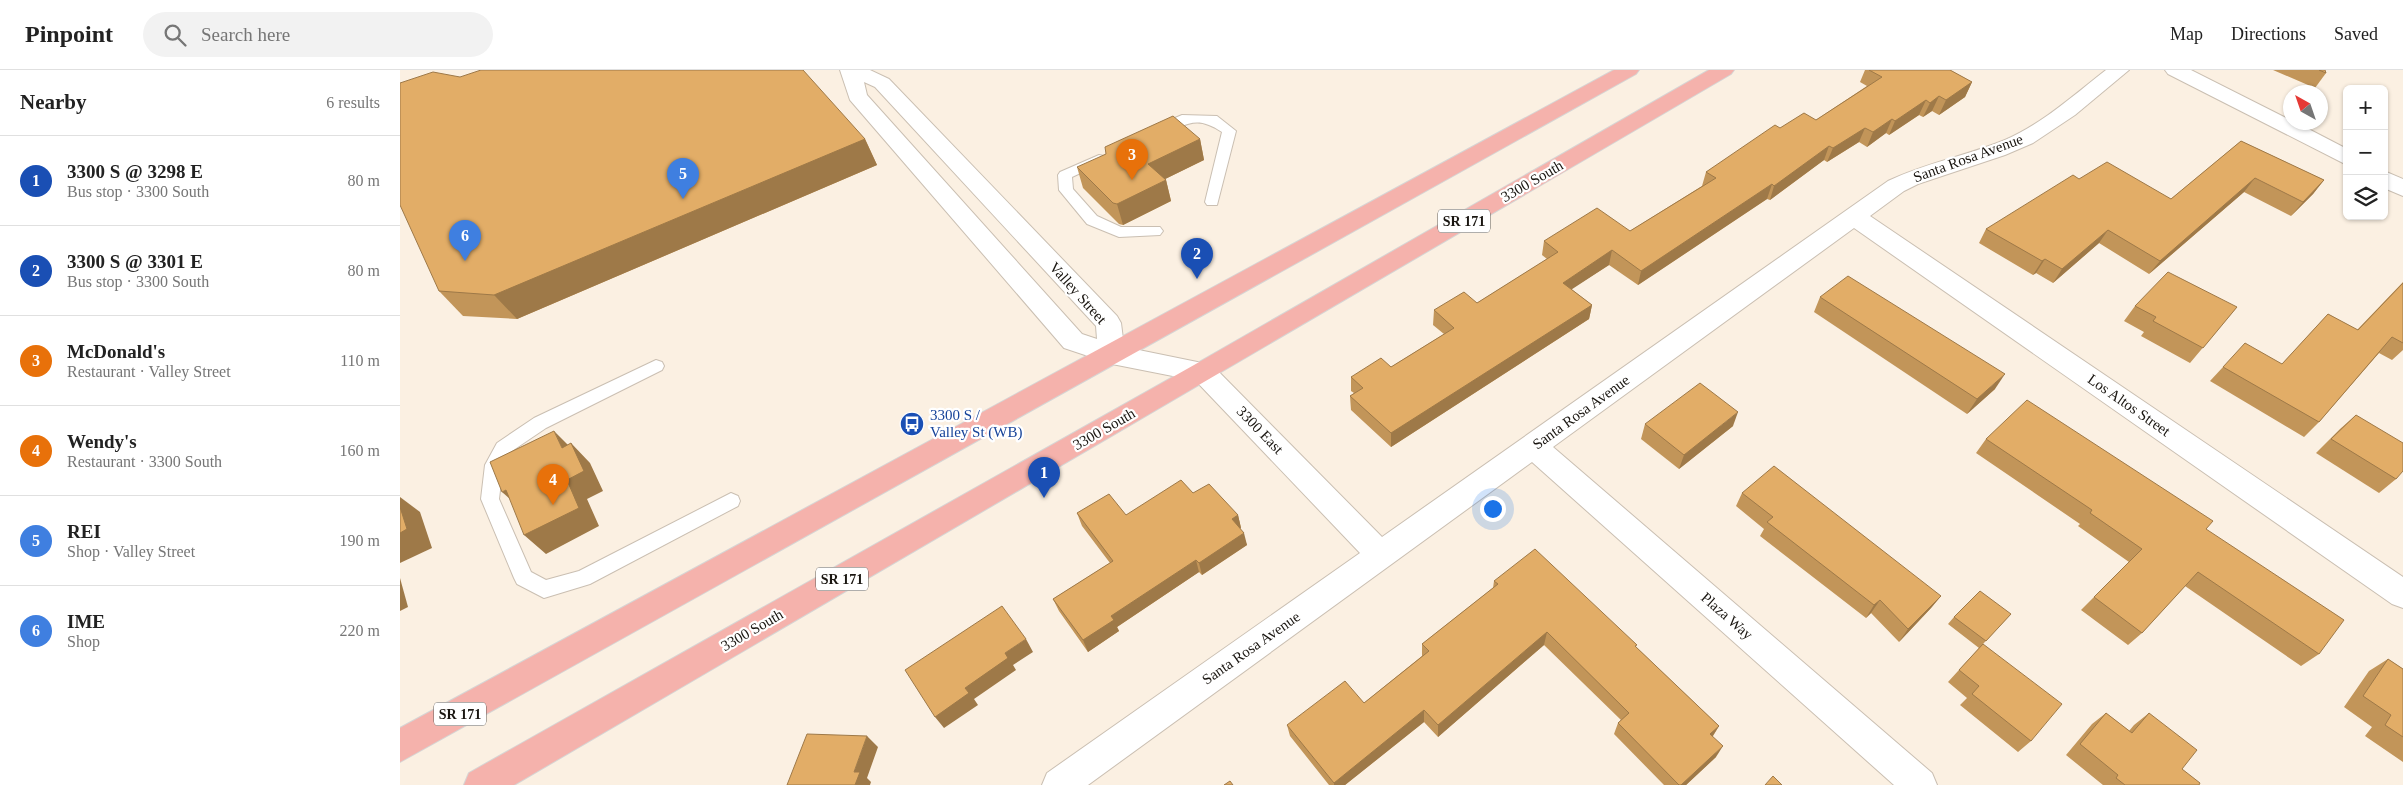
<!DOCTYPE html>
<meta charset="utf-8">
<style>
:root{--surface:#fff;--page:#f2f2f2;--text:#222;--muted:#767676;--line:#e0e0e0;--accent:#b45309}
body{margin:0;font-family:Georgia,serif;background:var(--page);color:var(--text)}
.controls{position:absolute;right:15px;top:15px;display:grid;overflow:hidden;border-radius:8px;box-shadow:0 1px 4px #0004}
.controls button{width:45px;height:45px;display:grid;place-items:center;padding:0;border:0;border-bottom:1px solid var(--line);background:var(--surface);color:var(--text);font:25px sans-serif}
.compass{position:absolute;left:1883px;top:15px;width:45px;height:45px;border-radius:50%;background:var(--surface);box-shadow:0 1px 4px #0004;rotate:320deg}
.you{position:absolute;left:1092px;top:438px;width:18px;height:18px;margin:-12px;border:4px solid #fff;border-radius:50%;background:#1a73e8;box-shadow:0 0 0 8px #1a73e833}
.badge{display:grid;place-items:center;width:32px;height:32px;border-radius:50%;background:var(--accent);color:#fff;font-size:16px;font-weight:700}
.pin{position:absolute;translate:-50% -41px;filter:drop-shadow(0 1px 2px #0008)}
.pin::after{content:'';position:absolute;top:26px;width:18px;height:15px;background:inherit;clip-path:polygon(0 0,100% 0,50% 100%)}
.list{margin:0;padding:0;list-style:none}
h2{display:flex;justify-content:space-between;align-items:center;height:65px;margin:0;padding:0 20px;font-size:21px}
h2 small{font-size:16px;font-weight:400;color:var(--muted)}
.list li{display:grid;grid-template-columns:32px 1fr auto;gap:15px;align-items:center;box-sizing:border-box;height:90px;padding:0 20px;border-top:1px solid var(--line)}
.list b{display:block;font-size:19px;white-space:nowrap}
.list p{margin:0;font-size:16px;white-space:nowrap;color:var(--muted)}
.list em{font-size:16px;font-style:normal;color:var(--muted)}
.icon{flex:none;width:28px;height:28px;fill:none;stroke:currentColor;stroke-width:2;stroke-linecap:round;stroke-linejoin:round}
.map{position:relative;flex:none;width:2003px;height:715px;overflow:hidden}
header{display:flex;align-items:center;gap:30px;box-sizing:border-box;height:70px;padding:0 25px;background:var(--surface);border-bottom:1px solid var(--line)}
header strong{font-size:24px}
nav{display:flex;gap:28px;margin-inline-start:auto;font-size:18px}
.search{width:350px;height:45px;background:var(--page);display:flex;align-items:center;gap:12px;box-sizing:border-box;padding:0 18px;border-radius:28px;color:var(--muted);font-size:19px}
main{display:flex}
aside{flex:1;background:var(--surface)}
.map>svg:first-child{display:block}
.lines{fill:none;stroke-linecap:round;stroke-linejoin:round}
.service-casing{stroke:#cabfb2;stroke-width:2}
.minor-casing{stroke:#cabfb2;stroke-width:2}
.tertiary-casing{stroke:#cabfb2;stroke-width:2}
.primary-casing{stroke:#d6d5d4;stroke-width:2}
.service{fill:#fff;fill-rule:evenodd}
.minor{fill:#fff;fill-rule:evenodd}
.tertiary{fill:#fff;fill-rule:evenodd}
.primary{fill:#f5b2ac;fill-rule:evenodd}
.wall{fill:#c29559}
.shaded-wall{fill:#9e7948}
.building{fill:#e2ad67;stroke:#9e7948}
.labels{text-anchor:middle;stroke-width:4.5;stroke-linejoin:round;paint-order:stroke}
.shield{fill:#fff;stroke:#5f5c58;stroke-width:1}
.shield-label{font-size:14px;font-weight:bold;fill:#1a1611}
.street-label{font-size:15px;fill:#1a1611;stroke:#fff}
.transit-label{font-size:15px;fill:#164399;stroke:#fff;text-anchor:start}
</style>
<header>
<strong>Pinpoint</strong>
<div class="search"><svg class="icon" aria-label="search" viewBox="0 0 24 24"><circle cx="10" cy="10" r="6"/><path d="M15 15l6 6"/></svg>Search here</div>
<nav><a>Map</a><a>Directions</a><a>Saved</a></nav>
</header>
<main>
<aside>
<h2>Nearby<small>6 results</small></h2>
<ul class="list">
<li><span class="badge" style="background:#1a4fb4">1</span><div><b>3300 S @ 3298 E</b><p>Bus stop · 3300 South</p></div><em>80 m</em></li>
<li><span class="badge" style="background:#1a4fb4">2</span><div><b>3300 S @ 3301 E</b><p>Bus stop · 3300 South</p></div><em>80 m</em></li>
<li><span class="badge" style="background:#e8710a">3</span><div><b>McDonald's</b><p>Restaurant · Valley Street</p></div><em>110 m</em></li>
<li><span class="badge" style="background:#e8710a">4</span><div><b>Wendy's</b><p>Restaurant · 3300 South</p></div><em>160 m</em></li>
<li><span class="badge" style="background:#3f7fe0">5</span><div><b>REI</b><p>Shop · Valley Street</p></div><em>190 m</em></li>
<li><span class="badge" style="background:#3f7fe0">6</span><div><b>IME</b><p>Shop</p></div><em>220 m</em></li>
</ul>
</aside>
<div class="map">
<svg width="2003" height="715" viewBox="0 0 2003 715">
<rect width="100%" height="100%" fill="#fbf0e2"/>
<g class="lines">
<g class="service-casing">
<g id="service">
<path d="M782,45L817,46L836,61L817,135H807L805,132L822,62C794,43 786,57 759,64L752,60L754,57Z"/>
<path d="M699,85L704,86L706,89L704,92L672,107L673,119L697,146L721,157H760L763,161L760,165L719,167L687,154L659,120L658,105L660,102Z"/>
<path d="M256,290L262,292L264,296L262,300L146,358L109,383L103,395L99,429L131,502L146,510L179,501L331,423L338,426L340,431L338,436L190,514L144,528L117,514L114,508L81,429L85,395L97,373L134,348Z"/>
</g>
</g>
<g class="minor-casing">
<g id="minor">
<path d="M1706,0H1729L1675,45L1633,73L1605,85L1518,114L1504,121L1470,146L2003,507V538L1992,534L1454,158L1153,377L1532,703L1537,715H1494L1132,392L688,715H642L647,703L960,483L794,309L790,302L794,295L803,292L812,295L982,467L1488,111C1525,93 1566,86 1605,70C1642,54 1674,25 1706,0Z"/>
<path d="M1765,0H1791L1890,50V52H1895L1947,79V95L1768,4Z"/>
<path d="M1984,101L2003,109V126L1984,118Z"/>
</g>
</g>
<g class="tertiary-casing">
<path id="tertiary" d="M440,0H470L489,9L717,246L721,253L724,277L812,295L816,302L812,309L803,312L712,294L664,278L450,30ZM464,12L475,17L696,256L697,269L682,264L467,25Z"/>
</g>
<g class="primary-casing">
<g id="primary">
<path d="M1214,0H1239L1236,4L0,692V658Z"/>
<path d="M1309,0H1334L1331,4L114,715H64L69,703L794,295Z"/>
</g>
</g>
<use href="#service" class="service"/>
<use href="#minor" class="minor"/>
<use href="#tertiary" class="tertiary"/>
<use href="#primary" class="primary"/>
</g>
<g class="wall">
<path d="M1465,0H1550L1572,12L1565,27L1539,45L1532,41L1523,47L1519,45L1489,65L1486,63L1467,77L1459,72L1427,92L1424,90L1370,130L1367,129L1238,215L1209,195L1171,219L1192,235L1189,249L991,377L951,340L950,326L954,323L951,321V307L991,297L1044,264L1033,255L1034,240L1077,233L1147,189L1142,185L1144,171L1230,161L1302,116L1306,102L1380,58L1416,50L1467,16L1460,12Z"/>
<path d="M1873,0H1925L1926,3L1915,18Z"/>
<path d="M60,7L465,69L477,95L117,249L63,246L39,221Z"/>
<path d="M800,69L804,90L765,109L766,110L771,131L723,155L719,154L683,118L677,97Z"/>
<path d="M1841,71L1924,110L1913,124L1891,146L1844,122L1749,204L1699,173L1653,213L1636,203L1633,205L1579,173L1586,159L1679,109L1771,129Z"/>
<path d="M2003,212V280L1992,290L1979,283L1919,352L1904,367L1810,311L1823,297L1882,294L1928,244L1957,260Z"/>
<path d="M1420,227L1595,319L1567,344L1414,242Z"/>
<path d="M1735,236L1837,237L1790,293L1741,266L1744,262L1724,251Z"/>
<path d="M1956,345L1996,409L1979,423L1916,383L1940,359Z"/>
<path d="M1245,354L1333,356L1279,399L1241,369Z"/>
<path d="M1586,369L1806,459L1919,584L1901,596L1785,516L1742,563L1728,575L1681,540L1729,492L1678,456L1680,454L1576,383Z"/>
<path d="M793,423L838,445L841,458H840L847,475L802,505L799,502L717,557L719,561L688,582L659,541L653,529L710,493L682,456L677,443L726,445Z"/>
<path d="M1342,423L1541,526L1531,538L1499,572L1471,543L1466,548L1360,466L1364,459L1336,436Z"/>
<path d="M1094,511L1236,577L1319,656L1313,666L1316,687L1286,715H1264L1214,664L1218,653L1221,650L1144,575L1038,667L1024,652L945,715H929L890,666L887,655L964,633L1022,586V574L1093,518Z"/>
<path d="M1611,544L1583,574L1631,671L1618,682L1560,635L1567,628L1548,612L1579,578L1548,554L1554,547Z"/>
<path d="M1988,589L2003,599V692L1965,666L1972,657L1944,637L1969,601Z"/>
<path d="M1706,643L1729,661L1734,655L1749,643L1782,699L1799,715H1703L1666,685L1692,654Z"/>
</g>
<g class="shaded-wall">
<path d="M1572,12L1565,27L1539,45L1546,30Z"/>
<path d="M1539,26L1532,41L1523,47L1530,33Z"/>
<path d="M1526,30L1519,45L1489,65L1495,51Z"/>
<path d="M1492,49L1486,63L1467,77L1473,62Z"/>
<path d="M1465,58L1459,72L1427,92L1433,78Z"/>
<path d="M465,69L477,95L117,249L94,225Z"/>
<path d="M800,69L804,90L753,115L748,94Z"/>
<path d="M1429,76L1424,90L1370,130L1374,116Z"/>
<path d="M1855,108L1844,122L1749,204L1760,191Z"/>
<path d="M766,110L771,131L723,155L717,134Z"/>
<path d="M1924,110L1913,124L1891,146L1903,132Z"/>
<path d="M1372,114L1367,129L1238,215L1241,201Z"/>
<path d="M1708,160L1699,173L1653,213L1662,199Z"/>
<path d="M1212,180L1209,195L1160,227L1163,213Z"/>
<path d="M1645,189L1636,203L1633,205L1642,191Z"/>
<path d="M1192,235L1189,249L991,377V363Z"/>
<path d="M1605,304L1595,319L1567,344L1577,329Z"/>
<path d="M1338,342L1333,356L1279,399L1284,385Z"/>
<path d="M154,361L174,381L162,378Z"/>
<path d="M171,373L190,393L203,421L187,429L199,456L146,484L124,465L167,410Z"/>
<path d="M106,420L124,441L102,422Z"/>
<path d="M0,427L20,442L32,478L0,493Z"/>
<path d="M838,445L841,458L835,462L832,449Z"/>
<path d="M844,463L847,475L802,505L799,493Z"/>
<path d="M796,490L799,502L717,557L719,561L688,582L683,570L711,546Z"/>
<path d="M0,508L8,537L0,541Z"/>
<path d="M1541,526L1531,538L1499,572L1508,559Z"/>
<path d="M1480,530L1471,543L1466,548L1474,535Z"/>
<path d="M1147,562L1144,575L1038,667V655Z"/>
<path d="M626,569L633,582L613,595L616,600L574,629L578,635L544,658L535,647L565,618L605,583Z"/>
<path d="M1024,640V652L945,715H934V713Z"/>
<path d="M1319,656L1312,667L1310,664Z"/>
<path d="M467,666L478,677L467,708L471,712L470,715H455L454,702Z"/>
<path d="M1323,676L1316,687L1286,715H1281Z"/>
</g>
<g class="building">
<path d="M81,0H403L465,69L94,225L39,221L0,135V13L33,2L60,7Z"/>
<path d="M1469,0H1550L1572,12L1546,30L1539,26L1530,33L1526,30L1495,51L1492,49L1473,62L1465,58L1433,78L1429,76L1374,116L1372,114L1241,201L1212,180L1163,213L1192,235L991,363L950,326L963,318L951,307L981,288L991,297L1054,258L1034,240L1064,222L1077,233L1158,182L1144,171L1197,138L1230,161L1316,108L1306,102L1375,55L1380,58L1404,43L1416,50L1482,7Z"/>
<path d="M1919,0H1925L1926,3Z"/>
<path d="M773,46L800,69L748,94L766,110L717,134L713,133L677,97L706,84L705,77Z"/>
<path d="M1841,71L1924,110L1903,132L1855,108L1760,191L1708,160L1662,199L1645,189L1642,191L1586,159L1673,105L1679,109L1707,92L1771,129Z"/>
<path d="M1768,202L1837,237L1803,278L1753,251L1756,247L1735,236Z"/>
<path d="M1448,206L1605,304L1577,329L1420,227Z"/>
<path d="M2003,213V273L1992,267L1919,352L1823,297L1845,273L1882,294L1928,244L1958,260Z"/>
<path d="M1300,313L1338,342L1284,385L1245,354Z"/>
<path d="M1627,330L1813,451L1806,459L1944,550L1919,584L1798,502L1742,563L1694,527L1742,479L1690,443L1692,440L1586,369Z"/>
<path d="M1956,345L2003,373V401L1996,409L1931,369Z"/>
<path d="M154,361L162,378L171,373L184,401L167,410L179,438L124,465L106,420L102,422L90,392Z"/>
<path d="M1374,396L1541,526L1508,559L1480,530L1474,535L1367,452L1373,447L1342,423Z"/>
<path d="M781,410L793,423L809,414L838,445L832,449L844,463L799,493L796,490L711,546L714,550L683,570L653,529L713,491L677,443L709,424L726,445Z"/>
<path d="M0,437L7,459L0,463Z"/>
<path d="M1135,479L1237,575L1235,576L1319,656L1310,664L1323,676L1281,715H1279L1218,653L1229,643L1147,562L1038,655L1024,640L934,713L887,655L945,611L964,633L1029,581L1022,574L1098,514L1094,511Z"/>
<path d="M1580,521L1611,544L1586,571L1554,547Z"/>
<path d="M602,536L626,569L605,583L608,588L565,618L569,623L535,647L505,600Z"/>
<path d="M1583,574L1662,634L1631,671L1572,624L1579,616L1559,600Z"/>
<path d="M1988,589L2003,599V667L1985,655L1991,645L1963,626Z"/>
<path d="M1706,643L1732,663L1749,643L1797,680L1782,699L1800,713L1799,715H1725L1716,708L1718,705L1680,674Z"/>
<path d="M407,664L467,666L454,702H460L455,715H387Z"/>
<path d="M1373,706L1382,715H1365Z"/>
<path d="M830,711L833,715H824Z"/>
</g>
<defs>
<g id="bus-disc" transform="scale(1.25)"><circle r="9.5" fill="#1a4fb4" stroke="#fff"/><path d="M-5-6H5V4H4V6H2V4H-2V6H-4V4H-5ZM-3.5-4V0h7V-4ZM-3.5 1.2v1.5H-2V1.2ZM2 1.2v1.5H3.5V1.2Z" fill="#fff"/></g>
</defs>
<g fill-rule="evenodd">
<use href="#bus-disc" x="512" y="354"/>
</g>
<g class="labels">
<g class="shield">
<rect x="1038" y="139.5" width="52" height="23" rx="4"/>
<rect x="416" y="497.5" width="52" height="23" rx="4"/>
<rect x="34" y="632.5" width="52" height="23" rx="4"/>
</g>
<g class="shield-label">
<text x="1064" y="156">SR 171</text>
<text x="442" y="514">SR 171</text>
<text x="60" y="649">SR 171</text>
</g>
<g class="street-label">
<text transform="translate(1568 88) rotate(-20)" y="5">Santa Rosa Avenue</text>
<text transform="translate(1132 111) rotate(-30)" y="5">3300 South</text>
<text transform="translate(678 223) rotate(48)" y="5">Valley Street</text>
<text transform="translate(1729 335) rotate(35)" y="5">Los Altos Street</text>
<text transform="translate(1181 342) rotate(-36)" y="5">Santa Rosa Avenue</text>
<text transform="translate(704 359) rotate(-30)" y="5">3300 South</text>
<text transform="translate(860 360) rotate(46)" y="5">3300 East</text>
<text transform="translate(1327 546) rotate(41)" y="5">Plaza Way</text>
<text transform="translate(352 560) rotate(-30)" y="5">3300 South</text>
<text transform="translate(851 578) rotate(-35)" y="5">Santa Rosa Avenue</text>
</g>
<g class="transit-label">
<text x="530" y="350">3300 S /<tspan x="530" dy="17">Valley St (WB)</tspan></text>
</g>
</g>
</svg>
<div class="controls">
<button>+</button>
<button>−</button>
<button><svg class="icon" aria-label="layers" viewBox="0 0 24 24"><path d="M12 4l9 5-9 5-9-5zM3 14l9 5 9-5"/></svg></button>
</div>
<svg class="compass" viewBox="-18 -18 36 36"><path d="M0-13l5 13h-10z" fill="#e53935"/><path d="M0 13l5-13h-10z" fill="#767676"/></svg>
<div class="you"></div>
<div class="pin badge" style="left:644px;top:428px;background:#1a4fb4">1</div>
<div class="pin badge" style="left:797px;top:209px;background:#1a4fb4">2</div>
<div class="pin badge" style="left:732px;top:110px;background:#e8710a">3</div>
<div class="pin badge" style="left:153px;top:435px;background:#e8710a">4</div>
<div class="pin badge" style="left:283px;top:129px;background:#3f7fe0">5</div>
<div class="pin badge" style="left:65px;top:191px;background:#3f7fe0">6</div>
</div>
</main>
